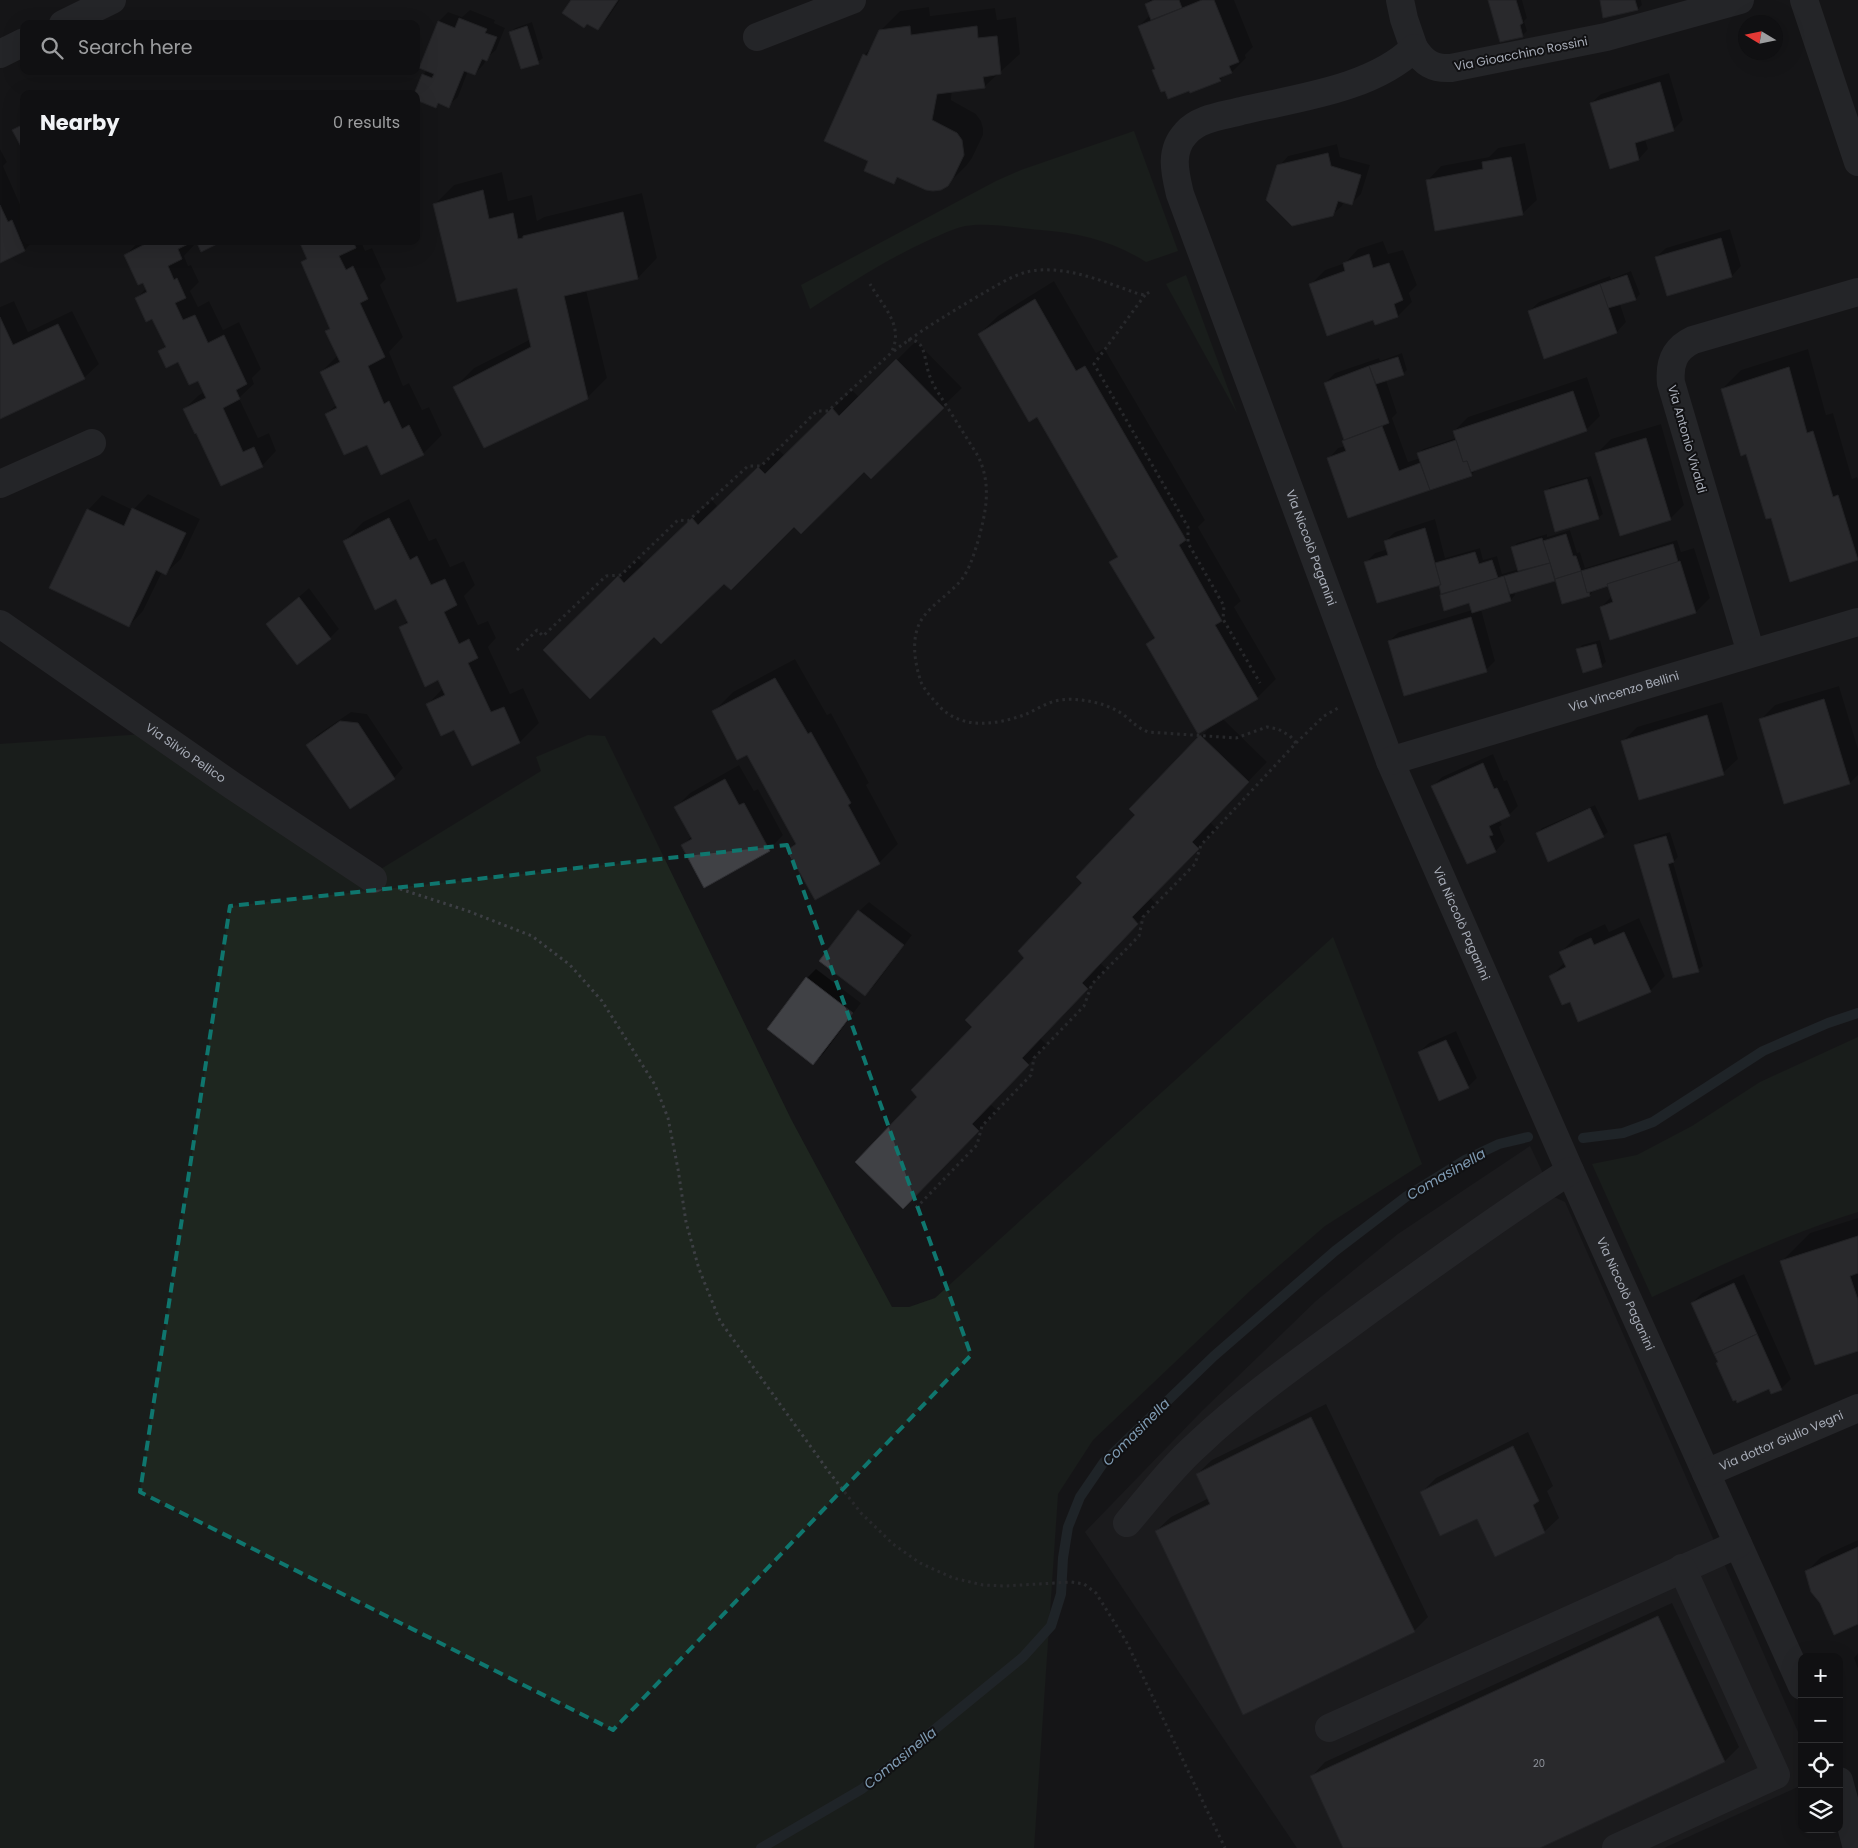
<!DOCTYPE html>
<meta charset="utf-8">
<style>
:root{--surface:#101012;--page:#1e1e20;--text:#f1f3f6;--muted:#9c9d9f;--line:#303032}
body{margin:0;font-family:Poppins,sans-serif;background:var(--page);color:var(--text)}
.controls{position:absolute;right:15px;bottom:15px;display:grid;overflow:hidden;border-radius:10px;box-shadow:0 5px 20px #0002}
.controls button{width:45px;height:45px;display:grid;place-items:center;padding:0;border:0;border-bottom:1px solid var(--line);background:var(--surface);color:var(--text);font:25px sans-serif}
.compass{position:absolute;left:1738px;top:15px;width:45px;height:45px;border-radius:50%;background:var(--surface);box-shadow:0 5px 20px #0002;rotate:280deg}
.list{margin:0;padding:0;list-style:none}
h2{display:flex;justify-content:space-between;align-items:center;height:65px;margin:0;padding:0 20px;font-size:21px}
h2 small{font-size:16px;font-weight:400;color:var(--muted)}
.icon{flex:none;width:28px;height:28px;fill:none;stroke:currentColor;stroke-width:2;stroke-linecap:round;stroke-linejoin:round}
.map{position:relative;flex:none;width:1858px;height:1848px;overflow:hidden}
.search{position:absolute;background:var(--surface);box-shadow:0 5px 20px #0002;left:20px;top:20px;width:400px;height:55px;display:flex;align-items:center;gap:12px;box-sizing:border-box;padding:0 18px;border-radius:10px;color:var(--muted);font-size:19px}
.panel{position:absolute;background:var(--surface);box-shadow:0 5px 20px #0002;left:20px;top:90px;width:400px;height:155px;border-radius:10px}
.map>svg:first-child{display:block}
.built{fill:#222225}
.green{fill:#1e261f}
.shadow{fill:#0007}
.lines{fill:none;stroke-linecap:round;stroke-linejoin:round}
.stream{stroke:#2c353c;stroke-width:10}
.building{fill:#404145;stroke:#303034}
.path{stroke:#3d3f44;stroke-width:3;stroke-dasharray:2.5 4;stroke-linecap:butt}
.minor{stroke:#37383d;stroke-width:28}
.marked{fill:none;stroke:#0f766e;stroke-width:4;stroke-dasharray:10 6;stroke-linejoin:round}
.labels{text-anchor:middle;stroke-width:4;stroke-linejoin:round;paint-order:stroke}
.number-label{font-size:10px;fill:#8e929b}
.street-label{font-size:12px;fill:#a8adb8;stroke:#111113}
.water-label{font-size:14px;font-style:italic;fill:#7f9bb3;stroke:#111113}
</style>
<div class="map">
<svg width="1858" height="1848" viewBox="0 0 1858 1848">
<rect width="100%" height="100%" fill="#161618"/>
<path class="built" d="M1530,1146L1554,1197L1565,1202L1802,1741V1785L1664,1848H1297L1085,1532L1202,1411L1316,1301L1398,1234Z"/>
<g class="green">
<path d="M1134,131L1178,251L1146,262C1113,241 1079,233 1041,230C1017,228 989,222 965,226C952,229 940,235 929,240C887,259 849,284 810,309L801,285L996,181L1021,170Z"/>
<path d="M1186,275L1237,413L1166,284Z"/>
<path d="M144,734L376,872L541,771L536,757L588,735L605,736L791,1119L892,1307H909L935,1298L1333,937L1422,1164L1325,1226L1252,1289L1093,1440L1058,1494L1034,1848H0V744Z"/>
<path d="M1858,1037V1212C1787,1234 1720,1266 1652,1297L1592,1164L1637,1155L1692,1126L1760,1082Z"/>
</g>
<g class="shadow">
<path d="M573,0H620L607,19L597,29Z"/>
<path d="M1150,0H1234L1253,47L1245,55L1246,58L1232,72L1226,74L1220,80L1191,92L1153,70L1156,68L1139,26L1150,15L1146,4Z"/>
<path d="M1489,0H1522L1527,18L1524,21L1527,31L1522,36Z"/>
<path d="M1601,0H1641L1642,5L1638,9Z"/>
<path d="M929,7L930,16L995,8L997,20L1016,17L1020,54L984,87L952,90L951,100L976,114L981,121L983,128V135L972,158L967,165L947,185L899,177L893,182L869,160L864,55L873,46L880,31L900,11Z"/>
<path d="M470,10L495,20L494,23L505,28L496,50L486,59L484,64L475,74L468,71L458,97L448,106L440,103L435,107L423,75L427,70L439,21L448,12L462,17Z"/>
<path d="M532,22L543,58L538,62L510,33L515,28Z"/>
<path d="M1669,73L1683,120L1673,130L1645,139L1648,149L1639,159L1591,103L1601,94Z"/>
<path d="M24,121V150L14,131Z"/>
<path d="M1525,143L1537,200L1522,214L1427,181L1441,166L1489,157L1498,148Z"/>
<path d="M1337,144L1340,157L1370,165L1361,194L1351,204L1344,201L1342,206L1332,215L1279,166L1288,156Z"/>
<path d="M0,149L7,162L3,166L22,209L24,208V241H33L25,250L0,261Z"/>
<path d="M502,172L508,201L532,195L537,221L544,217L642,193L657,258L638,278L586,290L607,378L587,398L455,387L474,368L531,339L518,286L435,204L454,185Z"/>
<path d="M1730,229L1741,266L1732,276L1656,257L1666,248Z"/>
<path d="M139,241H220L197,242L184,256L188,266L191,265L199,282L190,291L198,307L209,301L223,330L239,322L261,369L252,378L254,384L239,398L258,438L269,433L276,451L262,466L222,484L184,409L199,395L204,392L199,380L178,360L160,351L166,345L153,317L137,298L146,288L126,255Z"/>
<path d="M301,241H361L365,251L372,248L386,279L380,285L403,337L389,352L403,386L409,383L422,410L429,407L442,435L423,454L367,444L326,414L337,404L321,372L338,355L327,331L331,327L303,263L308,258Z"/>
<path d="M1383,241L1388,254L1403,250L1417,285L1409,293L1412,302L1398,316L1374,319L1311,284L1325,270L1345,263L1358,249Z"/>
<path d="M1631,271L1640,294L1636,299L1620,304L1626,322L1617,332L1545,357L1529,311L1539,302L1610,276L1611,279Z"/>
<path d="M1054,281L1096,353L1104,348L1205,520L1198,527L1241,601L1234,607L1276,679L1257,698L1222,718L1267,762L1210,822L1217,829L1150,897L1156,904L1100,963L1107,969L1040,1038L1047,1045L990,1104L998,1111L903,1207L919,1097L1137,815L1131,809L1212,725L1147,644L1155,636L1111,562L1119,555L1038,416L979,334L999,315Z"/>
<path d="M14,301L28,332L72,311L99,364L84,378L0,417V307Z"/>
<path d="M916,341L962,388L871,477L864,470L654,635L545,650L638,558L644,564L712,500L718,507L778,449L785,456L852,390L859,397Z"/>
<path d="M1808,349L1826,415L1833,413L1852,479L1857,477L1858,479V560L1791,580L1772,516L1722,389L1741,370Z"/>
<path d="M1402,353L1407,370L1403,374L1386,380L1397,413L1392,418L1408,462L1420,458L1418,454L1423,449L1456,438L1454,431L1468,417L1587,377L1600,416L1586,430L1475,469L1476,470L1471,475L1349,517L1329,458L1338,448L1345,446L1343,441L1345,439L1325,383L1335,373L1379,358L1380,361Z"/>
<path d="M1661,424L1684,505L1670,519L1596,454L1611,439Z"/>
<path d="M1591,476L1603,514L1598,518L1545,492L1550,487Z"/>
<path d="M148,494L200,519L181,559L166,573L162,572L143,611L129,626L88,510L102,495L133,510Z"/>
<path d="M409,499L429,541L436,538L450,567L464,561L475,585L464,596L478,625L488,621L496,638L488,647L510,694L523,688L539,723L520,742L455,728L428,704L443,688L438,679L400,628L408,620L397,598L344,541L363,522Z"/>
<path d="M1435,519L1445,558L1480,548L1483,560L1497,556L1502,574L1519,569L1513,547L1517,543L1547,534V537L1570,530L1577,553L1580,552L1585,568L1677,540L1681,552L1694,548L1710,598L1696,612L1601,607L1612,596L1609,585L1594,590L1590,595L1563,603L1556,580L1514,592L1515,595L1511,600L1481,609L1495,661L1486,670L1389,641L1399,632L1472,610L1469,601L1441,595L1443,594L1440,584L1366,562L1375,553L1388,549L1385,541L1395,532Z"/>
<path d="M309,588L339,629L330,638L268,624Z"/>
<path d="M1600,640L1606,662L1601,666L1578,650L1582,645Z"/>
<path d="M795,659L827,715L831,713L869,783L866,785L898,844L879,863L788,850L796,842L748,753L714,711L733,692Z"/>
<path d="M1839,686L1858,749V775L1850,783L1785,803L1760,720L1775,705Z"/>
<path d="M1722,702L1738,759L1723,773L1623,741L1637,727Z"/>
<path d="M351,712L367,714L403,768L394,778L308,745L317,735Z"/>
<path d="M1493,754L1504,781L1507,780L1518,806L1509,815L1499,819L1502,825L1499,827L1505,841L1496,851L1468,863L1433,786L1442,777Z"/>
<path d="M739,765L754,791L758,789L783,835L769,850L683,845L692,836L676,807L690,793Z"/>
<path d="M1595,805L1608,832L1603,836L1538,833L1542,828Z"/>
<path d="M1670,832L1678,857L1673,862L1703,966L1698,970L1636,845L1640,841Z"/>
<path d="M869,902L912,935L875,985L865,995L859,911Z"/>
<path d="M1639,918L1665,976L1650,991L1570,1000L1551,976L1565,962L1561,952L1575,938L1605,924L1609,932Z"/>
<path d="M816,969L861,1003L823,1054L813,1063L807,978Z"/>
<path d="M1456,1031L1477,1078L1468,1087L1419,1052L1429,1043Z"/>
<path d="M1858,1218V1349L1782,1261L1810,1233Z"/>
<path d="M1744,1274L1791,1379L1781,1389L1770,1387L1734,1400L1692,1303L1702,1293Z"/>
<path d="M1326,1404L1428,1617L1414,1631L1156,1531L1171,1517L1209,1498L1197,1474L1212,1460Z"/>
<path d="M1528,1432L1553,1486L1547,1491L1559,1518L1544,1532L1478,1518L1421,1493L1436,1478Z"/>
<path d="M1858,1540V1623L1807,1571L1821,1557Z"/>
<path d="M1672,1603L1739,1747L1725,1761L1537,1848H1344L1311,1777L1325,1762Z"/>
<path d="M1858,1653V1669L1854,1658Z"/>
</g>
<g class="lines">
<g class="stream">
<path d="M1583,1138L1623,1133L1653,1122L1763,1051L1828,1023L1858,1013"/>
<path d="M761,1848L862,1789L1023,1657L1051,1626L1061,1594L1063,1558L1068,1527L1080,1497L1104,1462L1214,1356L1335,1251L1407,1196L1465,1160L1499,1144L1528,1137"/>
</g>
</g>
<g class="building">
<path d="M571,0H618L598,30L587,24L584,28L562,13Z"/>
<path d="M1154,0H1179L1182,8L1151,20L1145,4Z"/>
<path d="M1202,0H1214L1239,62L1229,66L1232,73L1219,78L1221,81L1190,93L1189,91L1168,99L1165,91L1161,92L1152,70L1155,69L1138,26Z"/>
<path d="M1488,0H1516L1523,23L1520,25L1523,37L1500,42Z"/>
<path d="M1600,0H1635L1638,10L1603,18Z"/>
<path d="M459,18L487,29L485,33L497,37L487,61L482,59L475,75L464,71L449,108L438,103L436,108L416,100V94H414L422,74L432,78L434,74L419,68L438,21L455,28Z"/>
<path d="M527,26L539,64L521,69L509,32Z"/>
<path d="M910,26L911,35L977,26L978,38L997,36L1001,74L983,77L985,88L937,94L932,120L957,133L962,140L964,155L953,178L948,186L941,190L933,191L926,190L897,177L894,184L864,171L868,161L824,141L863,54L867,56L879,30Z"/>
<path d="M1660,82L1674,131L1635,143L1639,160L1610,169L1590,103Z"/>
<path d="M24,124V152L12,130Z"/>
<path d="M1328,153L1331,166L1361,175L1352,205L1338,201L1333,216L1292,226L1266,200L1277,165Z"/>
<path d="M1511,157L1523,215L1435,231L1426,180L1483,169L1482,162Z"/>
<path d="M483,190L489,219L513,213L518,239L523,238V236L623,212L638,279L564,296L588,399L484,448L453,387L531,347L517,288L457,302L433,204Z"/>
<path d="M0,205L8,222L12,220L25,251L0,263Z"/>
<path d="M1721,238L1732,277L1667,296L1655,257Z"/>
<path d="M194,241L178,249L182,259L168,266L174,280L177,278L186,298L175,303L183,320L195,315L208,343L224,335L247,384L236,390L240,399L223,408L243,452L254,447L263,467L221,486L196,433L195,434L183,409L206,398L198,381L189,385L178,362L166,368L158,351L166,347L152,319L146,322L135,298L147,292L143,283L138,285L124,255L151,241Z"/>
<path d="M196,241H223L201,252Z"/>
<path d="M299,241H353L356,248L339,256L346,270L353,266L368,299L360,303L385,357L368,366L384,404L389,401L402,429L409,425L424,455L381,475L367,445L344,455L325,414L337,408L320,372L340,362L325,331L330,329L301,262L307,259Z"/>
<path d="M1369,254L1373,268L1389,263L1403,300L1394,304L1398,317L1375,325L1373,320L1327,336L1309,284L1345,271L1343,263Z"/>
<path d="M1627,275L1636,300L1608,308L1600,284Z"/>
<path d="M1600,284L1617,333L1544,359L1528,311Z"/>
<path d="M1035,299L1076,371L1085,366L1186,540L1179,545L1222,621L1215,625L1258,699L1198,734L1146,644L1155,638L1109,562L1118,557L1037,417L1029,422L978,334Z"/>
<path d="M0,317L13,345L58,324L85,379L0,419Z"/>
<path d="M1398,357L1404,375L1376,384L1369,366Z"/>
<path d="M896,359L944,408L871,479L864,472L801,534L794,527L731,590L724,584L661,644L654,637L590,699L543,650L618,576L624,583L692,518L698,525L758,467L765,474L832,408L839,416Z"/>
<path d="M1369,366L1389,423L1344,440L1324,383Z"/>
<path d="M1789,367L1807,433L1813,431L1833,497L1838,495L1858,560L1790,582L1771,518L1766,519L1746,454L1741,456L1721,389Z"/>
<path d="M1573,391L1587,431L1471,472L1467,461L1463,462L1453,431Z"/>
<path d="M1382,426L1399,471L1420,463L1430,490L1348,518L1327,458L1346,451L1342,441Z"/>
<path d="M1646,438L1671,520L1620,536L1595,453Z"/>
<path d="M1456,440L1463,462L1467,461L1472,476L1430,490L1417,453Z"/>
<path d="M1587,479L1599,519L1555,532L1544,491Z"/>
<path d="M132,508L186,533L166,575L156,570L129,627L49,588L87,509L124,526Z"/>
<path d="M389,518L410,560L417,556L431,585L445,579L457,605L444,612L459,644L469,639L478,658L468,663L491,712L504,707L520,743L472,766L454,730L441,736L426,704L445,695L438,680L425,687L399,627L408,623L396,599L375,610L343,541Z"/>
<path d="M1425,528L1441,585L1377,603L1364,562L1388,555L1384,541Z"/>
<path d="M1566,534L1573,556H1576L1581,571L1555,579L1543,541Z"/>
<path d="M1542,538L1550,563L1518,571L1511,547Z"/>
<path d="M1673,544L1678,562L1607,584L1608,586L1587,593L1581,571Z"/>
<path d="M1475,552L1479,564L1492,560L1498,578L1441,594L1439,585H1441L1435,563Z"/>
<path d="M1680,561L1696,613L1610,640L1600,607L1613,602L1607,584Z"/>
<path d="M1550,563L1555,581L1510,594L1504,576Z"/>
<path d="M1581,571L1587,593L1589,592L1590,596L1562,604L1555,579Z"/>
<path d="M1504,576L1511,601L1472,613L1469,603L1444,611L1440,595Z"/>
<path d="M299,597L331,639L297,665L266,624Z"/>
<path d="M1471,617L1487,672L1404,696L1388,641Z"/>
<path d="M1596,644L1602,667L1583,673L1576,649Z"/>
<path d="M775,678L808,734L811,732L851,803L848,805L880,864L815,900L787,850L796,844L747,755L737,760L712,711Z"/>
<path d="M1824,699L1850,784L1784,804L1759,719Z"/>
<path d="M1707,715L1724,775L1639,800L1621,741Z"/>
<path d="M340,721L358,723L395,779L350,809L306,745Z"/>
<path d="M1200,735L1249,782L1192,842L1199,849L1132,917L1138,924L1082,983L1088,989L1022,1058L1029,1065L972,1124L979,1131L903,1209L855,1162L917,1097L911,1090L972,1027L965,1020L1024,958L1018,951L1082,883L1076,877L1135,815L1129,809Z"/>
<path d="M1483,763L1494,789L1497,788L1510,816L1489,826L1493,835L1489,836L1496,852L1467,864L1431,786Z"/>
<path d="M725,779L739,805L744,803L770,851L704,888L681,845L692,839L674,807Z"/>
<path d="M1590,808L1604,837L1548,862L1536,833Z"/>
<path d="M1666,836L1674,862L1668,864L1699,972L1673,978L1634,845Z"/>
<path d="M858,910L904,945L865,996L819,961Z"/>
<path d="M1624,932L1651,992L1578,1022L1570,1002L1562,1005L1549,976L1566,967L1559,952L1591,938L1594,945Z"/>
<path d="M806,977L853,1013L813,1065L767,1029Z"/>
<path d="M1446,1040L1469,1088L1439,1101L1418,1052Z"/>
<path d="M1858,1236V1273L1850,1276L1858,1300V1351L1815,1365L1780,1261Z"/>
<path d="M1734,1283L1757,1334L1714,1354L1691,1303Z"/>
<path d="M1757,1334L1782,1390L1771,1394L1769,1389L1737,1403L1736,1400L1733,1401L1716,1363L1718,1362L1714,1354Z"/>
<path d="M1311,1417L1415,1632L1243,1715L1155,1531L1210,1504L1196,1474Z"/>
<path d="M1513,1446L1539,1501L1533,1505L1545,1533L1495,1557L1477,1519L1440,1536L1420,1492Z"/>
<path d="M1858,1547V1624L1834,1635L1820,1603L1811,1592L1805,1571Z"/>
<path d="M1658,1616L1725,1762L1540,1848H1343L1310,1776Z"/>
</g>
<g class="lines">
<g class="path">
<path d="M1145,295L1094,364L1188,527V543L1224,606L1223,619L1260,683"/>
<path d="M908,340C924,339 924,355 927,366C928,373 931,379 934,386L978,456C992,485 986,512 978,541C974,554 970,568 962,579C951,593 935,602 924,616C910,634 914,661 921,682C925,691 933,699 939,706C962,730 995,725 1024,715C1034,711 1044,704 1055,701C1064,699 1073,699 1081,700C1097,702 1111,706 1124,715C1132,722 1138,728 1148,732L1236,738L1267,727L1278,729L1290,736L1296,743L1201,845L1195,864L1143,917L1139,936L1092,984L1084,1006L1034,1058L1031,1075L982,1126L977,1145L916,1208"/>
<path d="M894,351C921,330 950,313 980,295C998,285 1018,271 1039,270C1074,268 1107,283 1139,294L1145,295L1151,291"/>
<path d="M517,650L537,630L543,636L606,576L621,575L678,520L688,521L748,466H761L817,411H828L891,353C905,326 883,307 870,284"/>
<path d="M1296,743L1324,716L1338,708"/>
<path d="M400,889L468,911L532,936L570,965L602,1001L655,1085L668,1118L678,1169L686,1222L699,1269L720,1321L829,1472L861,1513L893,1544L920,1563L953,1578L983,1585L1005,1586L1071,1582L1084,1584L1096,1593L1126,1641L1225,1848"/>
</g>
<g class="minor">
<path d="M1400,0L1404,19L1414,48"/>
<path id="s1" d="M1740,0L1606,37L1451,68C1433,69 1424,63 1414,48C1373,89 1296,98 1241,111C1223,116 1199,118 1186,133C1169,151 1175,173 1180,194L1390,761L1570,1171L1802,1686"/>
<path d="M1804,0L1858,162"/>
<path d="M63,24L112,0"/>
<path d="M757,37L852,0"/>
<path d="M0,54L24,42"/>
<path d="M0,484L92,443"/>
<path id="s2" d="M0,624L233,786L373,879"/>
<path d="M1751,653L1671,383C1669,364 1674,349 1693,340L1858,292"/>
<path id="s3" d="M1390,761L1858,622"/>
<path id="s4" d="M1706,1473L1858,1408"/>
<path d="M1127,1523C1150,1496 1172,1467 1198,1444C1251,1394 1313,1352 1371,1309C1437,1262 1502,1214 1570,1171"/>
<path d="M1329,1728L1738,1544"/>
<path d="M1839,1781L1857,1848"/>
<path d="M1616,1848L1776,1775L1682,1568"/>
</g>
</g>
<path d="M0 0H1858V1848H0ZM787,845L971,1355L613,1730L140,1492L230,906Z" fill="#161618" fill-opacity=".55" fill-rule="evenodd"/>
<path class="marked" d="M787,845L971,1355L613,1730L140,1492L230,906Z"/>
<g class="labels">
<g class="number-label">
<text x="1539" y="1767">20</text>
</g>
<g class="street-label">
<text transform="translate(1521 54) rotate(-11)" y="4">Via Gioacchino Rossini</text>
<text transform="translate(1687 439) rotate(74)" y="4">Via Antonio Vivaldi</text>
<text dy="4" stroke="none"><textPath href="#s1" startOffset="1030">Via Niccolò Paganini</textPath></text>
<text dy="4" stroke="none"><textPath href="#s3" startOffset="244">Via Vincenzo Bellini</textPath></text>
<text dy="4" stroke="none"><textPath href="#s2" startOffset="226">Via Silvio Pellico</textPath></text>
<text dy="4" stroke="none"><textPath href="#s1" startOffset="1435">Via Niccolò Paganini</textPath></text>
<text dy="4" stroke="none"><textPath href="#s1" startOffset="1840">Via Niccolò Paganini</textPath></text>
<text dy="4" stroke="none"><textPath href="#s4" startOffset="82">Via dottor Giulio Vegni</textPath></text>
</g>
<g class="water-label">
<text transform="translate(1446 1174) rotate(-30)" y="5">Comasinella</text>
<text transform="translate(1136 1432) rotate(-45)" y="5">Comasinella</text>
<text transform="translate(900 1758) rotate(-39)" y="5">Comasinella</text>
</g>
</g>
</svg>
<div class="controls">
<button>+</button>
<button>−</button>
<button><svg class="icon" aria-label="locate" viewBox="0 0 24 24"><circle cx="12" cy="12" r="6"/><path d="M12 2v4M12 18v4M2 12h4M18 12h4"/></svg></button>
<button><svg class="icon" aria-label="layers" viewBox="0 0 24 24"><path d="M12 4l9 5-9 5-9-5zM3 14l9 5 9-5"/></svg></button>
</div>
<svg class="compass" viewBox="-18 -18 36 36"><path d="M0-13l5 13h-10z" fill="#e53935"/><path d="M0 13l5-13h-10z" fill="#9c9d9f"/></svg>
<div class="search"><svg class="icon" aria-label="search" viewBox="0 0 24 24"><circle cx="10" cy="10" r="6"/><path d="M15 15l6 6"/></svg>Search here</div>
<section class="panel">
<h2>Nearby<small>0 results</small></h2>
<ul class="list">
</ul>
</section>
</div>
